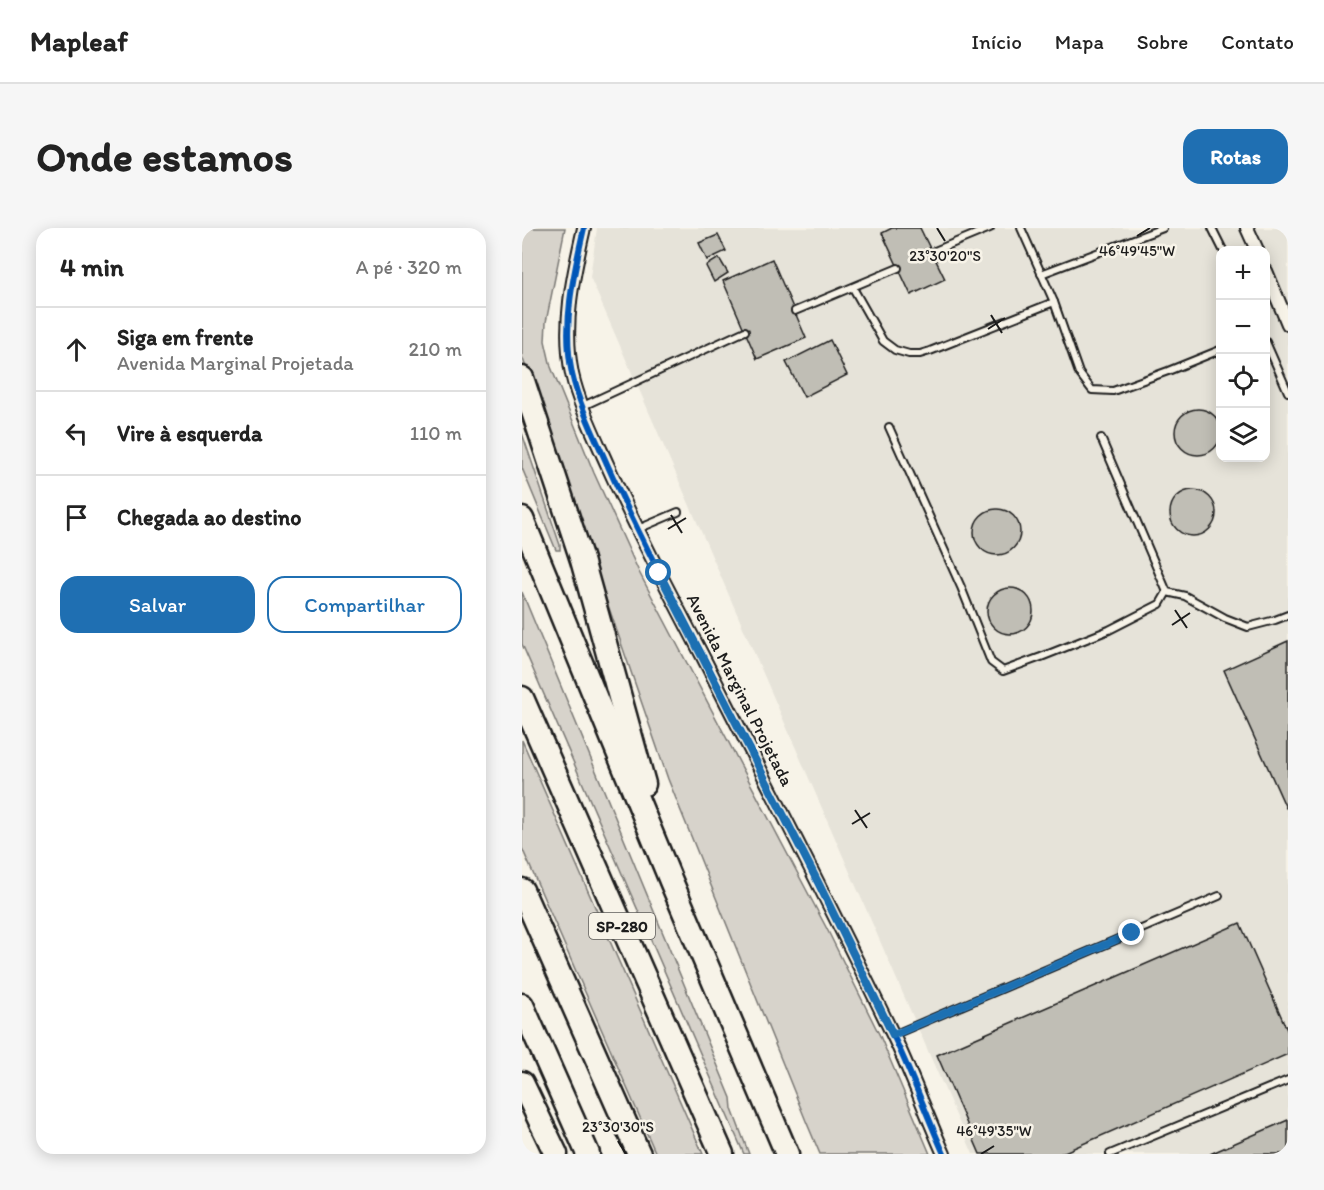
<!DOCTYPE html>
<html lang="pt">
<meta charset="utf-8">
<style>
:root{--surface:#fff;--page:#f6f6f6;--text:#222;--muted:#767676;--line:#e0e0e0;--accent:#1f6fb2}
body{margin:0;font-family:Itim,sans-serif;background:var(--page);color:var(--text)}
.controls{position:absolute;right:18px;top:18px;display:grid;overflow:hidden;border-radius:12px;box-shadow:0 3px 15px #0003}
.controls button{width:54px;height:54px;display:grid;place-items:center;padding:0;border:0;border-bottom:2px solid var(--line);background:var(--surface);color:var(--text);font:30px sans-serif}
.stop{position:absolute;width:18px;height:18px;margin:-14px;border:4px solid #1f6fb2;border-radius:50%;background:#fff}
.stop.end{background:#1f6fb2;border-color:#fff;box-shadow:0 2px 6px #0008}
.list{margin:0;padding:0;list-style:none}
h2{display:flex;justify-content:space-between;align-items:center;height:78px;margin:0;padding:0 24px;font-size:26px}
h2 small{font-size:20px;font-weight:400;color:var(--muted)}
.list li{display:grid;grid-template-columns:39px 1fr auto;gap:18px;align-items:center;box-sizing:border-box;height:84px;padding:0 24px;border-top:2px solid var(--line)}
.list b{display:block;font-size:22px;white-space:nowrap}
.list p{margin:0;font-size:20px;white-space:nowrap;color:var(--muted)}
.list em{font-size:20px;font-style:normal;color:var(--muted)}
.actions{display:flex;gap:12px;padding:18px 24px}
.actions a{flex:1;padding:14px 0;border:2px solid var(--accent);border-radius:18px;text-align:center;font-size:21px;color:var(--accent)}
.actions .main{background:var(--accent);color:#fff}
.icon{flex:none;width:33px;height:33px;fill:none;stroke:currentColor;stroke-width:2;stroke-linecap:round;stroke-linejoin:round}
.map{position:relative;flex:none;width:766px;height:926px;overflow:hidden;border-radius:18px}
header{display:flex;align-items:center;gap:36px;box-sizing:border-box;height:84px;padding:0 30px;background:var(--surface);border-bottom:2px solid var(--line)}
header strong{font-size:28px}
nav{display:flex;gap:33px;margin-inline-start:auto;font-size:21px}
.intro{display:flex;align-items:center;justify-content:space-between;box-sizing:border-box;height:144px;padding:0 36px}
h1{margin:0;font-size:42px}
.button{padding:15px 27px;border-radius:18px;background:var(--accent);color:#fff;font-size:21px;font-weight:700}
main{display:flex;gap:36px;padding:0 36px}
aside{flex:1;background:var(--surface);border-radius:18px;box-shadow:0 3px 15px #0003}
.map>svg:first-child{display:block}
.built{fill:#e6e3d9;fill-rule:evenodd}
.green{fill:#d7d3cb;stroke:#7a7874;stroke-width:1.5}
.building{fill:#c0beb5;stroke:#1c1c1c;stroke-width:1.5}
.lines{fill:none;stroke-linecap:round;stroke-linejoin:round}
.service-casing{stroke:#1c1c1c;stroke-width:10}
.minor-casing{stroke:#1c1c1c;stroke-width:16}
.motorway-casing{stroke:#1c1c1c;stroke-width:27}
.service{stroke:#f7f3e8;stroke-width:6}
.minor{stroke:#f7f3e8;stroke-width:12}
.motorway{stroke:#f7f3e8;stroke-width:22}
.cycleway-casing{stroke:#f7f3e8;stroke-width:10}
.cycleway{stroke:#0057b8;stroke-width:6}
.route{stroke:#1f6fb2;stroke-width:8}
.ticks{fill:none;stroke:#1c1c1c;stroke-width:2}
.labels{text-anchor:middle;stroke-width:5;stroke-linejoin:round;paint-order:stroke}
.shield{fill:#f7f3e8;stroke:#5e5c59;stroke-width:1.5}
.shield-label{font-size:16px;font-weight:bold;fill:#1c1c1c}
.street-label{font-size:18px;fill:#1c1c1c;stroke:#f7f3e8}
.ticks-label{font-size:15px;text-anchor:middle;fill:#1c1c1c;stroke:#f7f3e8;stroke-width:5;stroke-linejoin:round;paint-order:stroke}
</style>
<header>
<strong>Mapleaf</strong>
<nav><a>Início</a><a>Mapa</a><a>Sobre</a><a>Contato</a></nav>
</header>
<div class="intro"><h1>Onde estamos</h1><a class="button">Rotas</a></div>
<main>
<aside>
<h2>4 min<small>A pé · 320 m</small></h2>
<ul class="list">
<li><svg class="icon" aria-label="ahead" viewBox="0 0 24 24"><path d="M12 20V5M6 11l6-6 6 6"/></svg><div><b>Siga em frente</b><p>Avenida Marginal Projetada</p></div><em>210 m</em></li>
<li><svg class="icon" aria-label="left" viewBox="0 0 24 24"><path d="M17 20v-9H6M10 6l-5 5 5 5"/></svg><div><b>Vire à esquerda</b></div><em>110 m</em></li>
<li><svg class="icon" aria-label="arrive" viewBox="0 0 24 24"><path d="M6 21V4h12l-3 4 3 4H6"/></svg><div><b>Chegada ao destino</b></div></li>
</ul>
<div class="actions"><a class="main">Salvar</a><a>Compartilhar</a></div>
</aside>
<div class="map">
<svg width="766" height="926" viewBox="0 0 766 926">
<rect width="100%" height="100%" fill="#f7f3e8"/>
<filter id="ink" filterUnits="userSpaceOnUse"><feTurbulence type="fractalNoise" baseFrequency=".0167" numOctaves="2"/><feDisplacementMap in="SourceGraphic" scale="12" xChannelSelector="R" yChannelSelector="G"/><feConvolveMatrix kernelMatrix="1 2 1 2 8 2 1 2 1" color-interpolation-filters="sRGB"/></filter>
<g filter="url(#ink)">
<path class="built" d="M75,0H766V926H451L68,49ZM698,22H744V230H698Z"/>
<g class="green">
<path d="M0,0H43L24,94L23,113L29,139L72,245L117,344L305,701L358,808L408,926H298L284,893L146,551L0,128Z"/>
<path d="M0,205L38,317V322H34L0,240Z"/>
<path d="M0,364L209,870L210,881L227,926H222L0,416Z"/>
<path d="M0,512L181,926H134L0,620Z"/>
</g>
<g class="building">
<path d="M370,0H398L423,51L389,67L360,5Z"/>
<path d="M196,7L204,23L185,32L177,15Z"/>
<path d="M197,30L206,45L192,54L184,38Z"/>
<path d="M250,31L284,110L235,131L201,53Z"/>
<path d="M308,112L325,147L282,169L264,134Z"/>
<circle cx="676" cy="204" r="23"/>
<circle cx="671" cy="285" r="23"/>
<circle cx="475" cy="304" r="23"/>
<circle cx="488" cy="383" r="23"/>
<path d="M766,413V580H764L702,442Z"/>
<path d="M718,695L766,804V826L538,926H458L415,827Z"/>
<path d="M766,892V926H688Z"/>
</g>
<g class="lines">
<g class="service-casing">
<g id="service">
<path d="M499,0L532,74L557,145L570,162L591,163L646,143L698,122"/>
<path d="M690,0L701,22"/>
<path d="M410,24L468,0"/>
<path d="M519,46L641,0"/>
<path d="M331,60L361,113L373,122L387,126H398L408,123L532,74"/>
<path d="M273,83L376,40"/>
<path d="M744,114L766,164"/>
<path d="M61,178L223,103"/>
<path d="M367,199L439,359L469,434L481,443L519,429L587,402L638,376L645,364L663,368L703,390L726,399L753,392L766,387"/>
<path d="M579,210L645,364"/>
<path d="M116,301L156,284"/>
<path d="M371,807L697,668"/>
<path d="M588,926L766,852"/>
</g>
</g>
<g class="minor-casing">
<g id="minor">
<path d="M62,0C51,48 40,97 50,146C56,174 73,209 85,236C114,301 147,364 180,427C244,553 309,678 370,805C389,844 404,886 422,926"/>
<path d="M725,0L735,22"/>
<path d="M744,43L766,96"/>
</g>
</g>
<g class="motorway-casing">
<g id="motorway">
<path d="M0,150L60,332L122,556"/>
<path d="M0,291L149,653L265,926"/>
<path d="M0,470L200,926"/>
<path d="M0,662L117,926"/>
<path d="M0,777L66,926"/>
<path d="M0,855L34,926"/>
</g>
</g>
<use href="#service" class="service"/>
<use href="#minor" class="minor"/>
<use href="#motorway" class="motorway"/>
<g class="cycleway-casing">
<path id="cycleway" d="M62,0C51,48 40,97 50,146C56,174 73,209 85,236C114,301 147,364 180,427C244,553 309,678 370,805C389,844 404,886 422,926"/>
</g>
<use href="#cycleway" class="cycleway"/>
</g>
</g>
<g class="lines" filter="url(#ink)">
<path class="route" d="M137,345L296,654L371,807L610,705"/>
</g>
<path class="ticks" d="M415,0L423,13M615,8L628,0M469,87L480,105M466,101L483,90M149,287L160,305M146,301L164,290M653,382L665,400M650,397L668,385M333,582L345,600M330,596L348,585M96,913L104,926M459,926L472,918"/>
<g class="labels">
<rect class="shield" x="67" y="685" width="66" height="26" rx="4.5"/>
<g class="shield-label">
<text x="100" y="704">SP-280</text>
</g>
<g class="street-label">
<text transform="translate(218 462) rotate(63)" y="6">Avenida Marginal Projetada</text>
</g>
</g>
<g class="ticks-label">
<text x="615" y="28">46°49'45"W</text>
<text x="423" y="33">23°30'20"S</text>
<text x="96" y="904">23°30'30"S</text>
<text x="472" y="908">46°49'35"W</text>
</g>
</svg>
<div class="controls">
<button>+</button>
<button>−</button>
<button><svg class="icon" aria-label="locate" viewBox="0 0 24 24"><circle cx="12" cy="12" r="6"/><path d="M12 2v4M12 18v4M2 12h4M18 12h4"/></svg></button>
<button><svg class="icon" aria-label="layers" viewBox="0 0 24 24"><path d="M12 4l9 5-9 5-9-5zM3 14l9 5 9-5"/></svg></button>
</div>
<div class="stop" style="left:137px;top:345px"></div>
<div class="stop end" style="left:610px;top:705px"></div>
</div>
</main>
